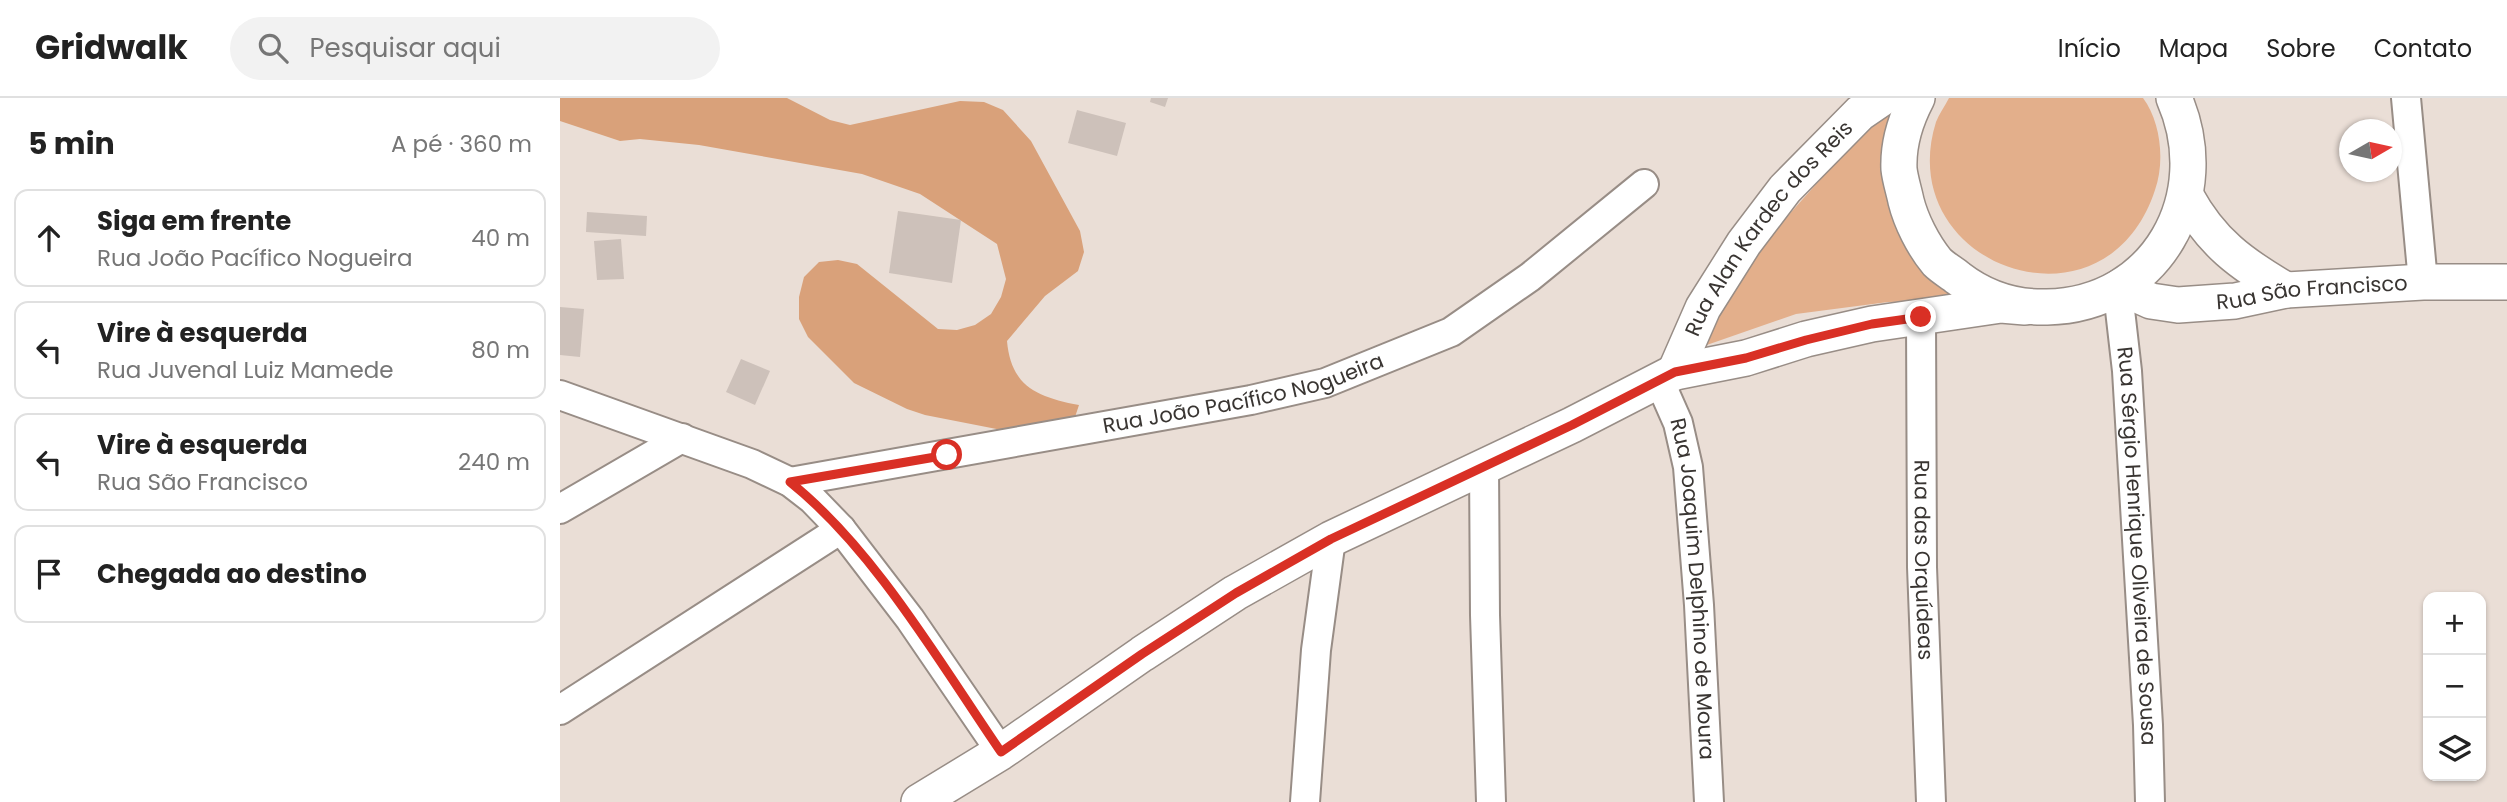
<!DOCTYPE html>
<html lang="pt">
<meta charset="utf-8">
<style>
:root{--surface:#fff;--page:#f2f2f2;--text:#222;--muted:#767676;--line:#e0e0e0}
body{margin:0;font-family:Poppins,sans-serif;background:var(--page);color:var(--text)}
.controls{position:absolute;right:21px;bottom:21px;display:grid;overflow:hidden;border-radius:14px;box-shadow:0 2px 5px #0004}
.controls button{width:63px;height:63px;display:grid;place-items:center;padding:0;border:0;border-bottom:2px solid var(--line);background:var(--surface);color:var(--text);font:35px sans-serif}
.compass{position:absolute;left:1779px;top:21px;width:63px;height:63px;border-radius:50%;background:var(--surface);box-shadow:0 2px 5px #0004;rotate:81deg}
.stop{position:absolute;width:21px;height:21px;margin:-16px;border:5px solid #d93025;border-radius:50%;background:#fff}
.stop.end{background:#d93025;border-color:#fff;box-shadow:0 2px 7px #0008}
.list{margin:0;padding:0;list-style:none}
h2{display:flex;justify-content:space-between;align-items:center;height:91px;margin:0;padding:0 28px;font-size:30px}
h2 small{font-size:23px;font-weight:400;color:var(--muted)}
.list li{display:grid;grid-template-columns:46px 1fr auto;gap:21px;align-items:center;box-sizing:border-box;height:98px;margin:0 14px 14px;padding:0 14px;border:2px solid var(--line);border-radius:14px}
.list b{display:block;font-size:26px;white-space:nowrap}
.list p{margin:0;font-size:23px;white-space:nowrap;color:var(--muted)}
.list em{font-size:23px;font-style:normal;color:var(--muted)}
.icon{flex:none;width:38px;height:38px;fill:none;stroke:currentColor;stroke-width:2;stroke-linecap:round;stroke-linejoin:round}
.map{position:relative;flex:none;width:1947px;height:704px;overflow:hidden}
header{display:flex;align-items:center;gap:42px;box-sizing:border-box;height:98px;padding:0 35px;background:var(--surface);border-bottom:2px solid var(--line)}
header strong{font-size:33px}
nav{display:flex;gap:38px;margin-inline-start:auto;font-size:24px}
.search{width:490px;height:63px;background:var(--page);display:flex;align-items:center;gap:18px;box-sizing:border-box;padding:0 24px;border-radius:38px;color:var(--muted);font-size:26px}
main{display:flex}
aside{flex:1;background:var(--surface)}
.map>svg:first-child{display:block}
.green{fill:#e3af8b}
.forest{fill:#d9a17a}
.building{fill:#cdc1ba}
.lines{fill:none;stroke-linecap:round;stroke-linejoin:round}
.minor-casing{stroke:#988d86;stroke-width:32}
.tertiary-casing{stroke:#988d86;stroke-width:38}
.minor{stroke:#fff;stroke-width:28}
.tertiary{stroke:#fff;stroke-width:35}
.route{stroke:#d93025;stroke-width:9}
.labels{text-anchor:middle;stroke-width:5;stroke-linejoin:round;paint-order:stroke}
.street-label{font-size:21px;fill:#393532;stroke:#f7ebe3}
</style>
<header>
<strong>Gridwalk</strong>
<div class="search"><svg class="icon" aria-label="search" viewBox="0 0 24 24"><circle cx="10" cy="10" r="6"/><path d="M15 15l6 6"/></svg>Pesquisar aqui</div>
<nav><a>Início</a><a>Mapa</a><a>Sobre</a><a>Contato</a></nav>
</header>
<main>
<aside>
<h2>5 min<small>A pé · 360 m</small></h2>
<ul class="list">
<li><svg class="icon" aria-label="ahead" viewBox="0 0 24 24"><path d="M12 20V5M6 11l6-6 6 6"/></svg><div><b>Siga em frente</b><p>Rua João Pacífico Nogueira</p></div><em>40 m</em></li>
<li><svg class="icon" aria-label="left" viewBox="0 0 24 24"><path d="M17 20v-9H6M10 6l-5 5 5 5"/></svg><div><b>Vire à esquerda</b><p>Rua Juvenal Luiz Mamede</p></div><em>80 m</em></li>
<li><svg class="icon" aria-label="left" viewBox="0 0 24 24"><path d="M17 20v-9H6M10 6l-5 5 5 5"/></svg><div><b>Vire à esquerda</b><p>Rua São Francisco</p></div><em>240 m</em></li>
<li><svg class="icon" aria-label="arrive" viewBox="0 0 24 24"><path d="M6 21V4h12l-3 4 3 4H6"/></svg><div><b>Chegada ao destino</b></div></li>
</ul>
</aside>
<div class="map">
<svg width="1947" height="704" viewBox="0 0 1947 704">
<rect width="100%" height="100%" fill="#eaded6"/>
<g class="green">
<path d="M1389,0H1583C1601,24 1605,64 1595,92C1545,245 1331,168 1376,24C1379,16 1385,8 1389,0Z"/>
<path d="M1342,3L1325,50L1406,198L1374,203L1328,204L1236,216L1141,249L1194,156L1306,30Z"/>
</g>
<path class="forest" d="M0,0H227L270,22L290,27L400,3L424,4L443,12L471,43L520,133L524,154L518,173L485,198L447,243C451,289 478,299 519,307L513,325L457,335L365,317L347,311L294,285L248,239L239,221V199L244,179L259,164L278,162L297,166L378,231L397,232L415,227L431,216L441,199L446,181L437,146L360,96L302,76L139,47L80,41L60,43L0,23Z"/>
<g class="building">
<path d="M591,0H608L605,9L590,4Z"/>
<path d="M517,12L566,25L557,58L508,45Z"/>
<path d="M338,113L401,122L392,185L329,175Z"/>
<path d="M27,114L87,118L86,138L26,134Z"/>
<path d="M61,141L64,181L37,182L34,143Z"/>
<path d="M0,209L24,211L20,259L0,257Z"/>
<path d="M181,261L210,273L195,307L166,294Z"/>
</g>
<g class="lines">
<g class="minor-casing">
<g id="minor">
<path d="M1846,0L1863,184"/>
<path id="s1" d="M1553,193L1560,212L1567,273L1588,627L1590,704"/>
<path id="s2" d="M1361,219L1362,469L1371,704"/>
<path id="s3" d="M1099,282L1118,325L1128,369L1139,507L1149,704"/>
<path d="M0,297L192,366L230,384L252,401L281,431L350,521L441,654"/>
<path d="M924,367L925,517L931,704"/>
<path id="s4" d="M230,384L691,302L765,285L891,234L970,179L1084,86"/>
<path d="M0,411L122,340"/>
<path d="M0,612L281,431"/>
<path d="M745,704L756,552L771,441"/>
</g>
</g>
<g class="tertiary-casing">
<g id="tertiary">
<path d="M1357,0C1346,21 1338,47 1339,71C1340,81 1344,93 1346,103C1351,123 1363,147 1377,164C1383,170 1392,175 1398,180C1424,200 1454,210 1487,209C1597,207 1657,98 1614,0"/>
<path d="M1626,98C1651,144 1681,166 1726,192"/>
<path id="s5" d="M1560,189L1591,203L1618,207L1675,203L1726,192L1863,184H1947"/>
<path id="s6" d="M1115,274L1143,210L1184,145L1225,91L1300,15L1322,0"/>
<path d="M359,704L441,654L582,556L675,495L771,441L1012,327L1115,274L1186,260L1246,241L1312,226L1441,207L1465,209"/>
</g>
</g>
<use href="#minor" class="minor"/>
<use href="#tertiary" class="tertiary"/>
</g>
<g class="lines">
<path class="route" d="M387,357L230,384C314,451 380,565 441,654L582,556L676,495L771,441L1012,327L1115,274L1186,260L1246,242L1312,226L1361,219"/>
</g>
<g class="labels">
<g class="street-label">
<text dy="7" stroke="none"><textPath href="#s6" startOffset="173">Rua Alan Kardec dos Reis</textPath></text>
<text dy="7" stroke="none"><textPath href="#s5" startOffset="196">Rua São Francisco</textPath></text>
<text dy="7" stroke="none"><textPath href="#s4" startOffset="462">Rua João Pacífico Nogueira</textPath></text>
<text dy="7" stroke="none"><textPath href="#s1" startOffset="257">Rua Sérgio Henrique Oliveira de Sousa</textPath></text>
<text dy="7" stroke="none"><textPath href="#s2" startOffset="243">Rua das Orquídeas</textPath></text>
<text dy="7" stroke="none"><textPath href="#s3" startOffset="214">Rua Joaquim Delphino de Moura</textPath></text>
</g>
</g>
</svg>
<div class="controls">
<button>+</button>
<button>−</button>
<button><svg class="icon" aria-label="layers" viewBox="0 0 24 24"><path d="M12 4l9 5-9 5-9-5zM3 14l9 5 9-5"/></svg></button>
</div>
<svg class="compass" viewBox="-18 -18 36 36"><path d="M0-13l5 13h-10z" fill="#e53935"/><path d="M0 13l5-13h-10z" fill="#767676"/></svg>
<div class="stop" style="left:387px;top:357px"></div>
<div class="stop end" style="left:1361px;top:219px"></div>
</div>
</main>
